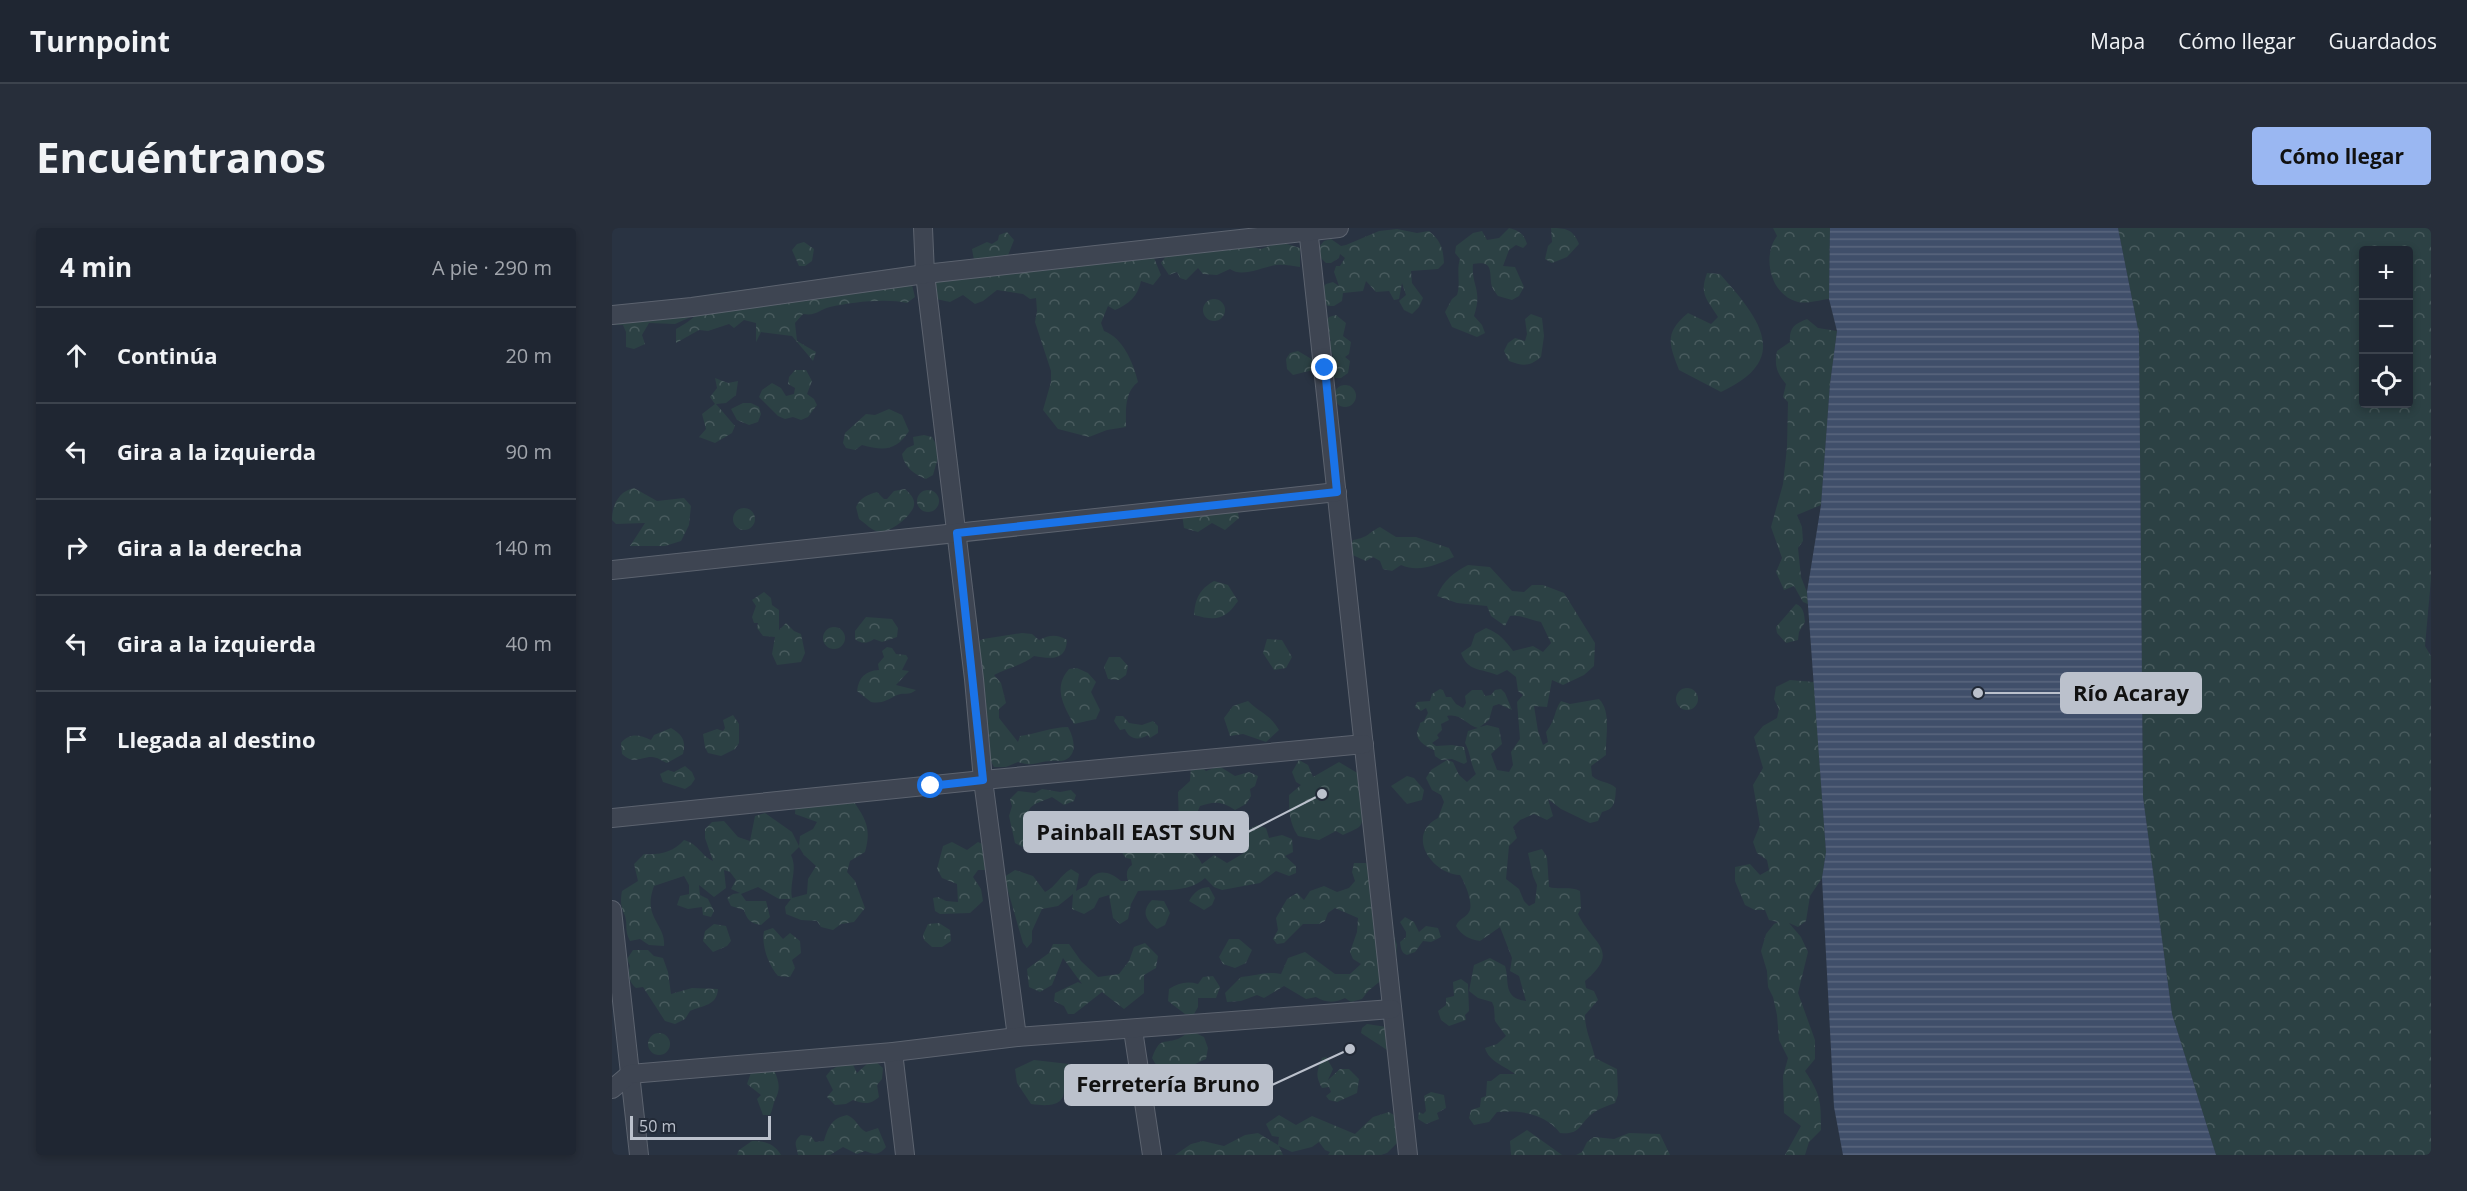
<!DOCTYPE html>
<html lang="es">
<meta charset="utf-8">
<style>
:root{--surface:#1f2632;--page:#272e3a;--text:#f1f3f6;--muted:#a1a5ac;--line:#3c434d;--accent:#9ab7f2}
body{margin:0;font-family:"Open Sans",sans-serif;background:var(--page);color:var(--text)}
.controls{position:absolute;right:18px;top:18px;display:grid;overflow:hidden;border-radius:6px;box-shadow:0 3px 9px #0003}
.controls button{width:54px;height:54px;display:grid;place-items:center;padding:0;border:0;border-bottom:2px solid var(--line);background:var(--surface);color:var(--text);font:30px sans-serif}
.scale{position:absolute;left:18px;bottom:15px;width:141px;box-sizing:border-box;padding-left:6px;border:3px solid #bbc1cc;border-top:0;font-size:16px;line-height:21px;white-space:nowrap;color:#bbc1cc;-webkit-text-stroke:4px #222a37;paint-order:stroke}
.stop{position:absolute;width:18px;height:18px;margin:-14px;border:4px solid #1a73e8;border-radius:50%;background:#fff}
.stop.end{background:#1a73e8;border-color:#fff;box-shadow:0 2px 6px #0008}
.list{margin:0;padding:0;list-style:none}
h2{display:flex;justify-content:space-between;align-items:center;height:78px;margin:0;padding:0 24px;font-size:26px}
h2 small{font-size:20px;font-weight:400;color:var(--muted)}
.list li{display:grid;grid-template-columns:39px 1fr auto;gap:18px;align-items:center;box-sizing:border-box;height:96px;padding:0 24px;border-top:2px solid var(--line)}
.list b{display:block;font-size:22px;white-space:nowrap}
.list em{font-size:20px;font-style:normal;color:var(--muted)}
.icon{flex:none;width:33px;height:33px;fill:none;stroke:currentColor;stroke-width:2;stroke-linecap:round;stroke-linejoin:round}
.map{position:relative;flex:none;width:1819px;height:927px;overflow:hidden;border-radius:6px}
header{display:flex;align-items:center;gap:36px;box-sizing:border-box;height:84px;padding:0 30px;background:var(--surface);border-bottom:2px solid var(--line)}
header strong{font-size:28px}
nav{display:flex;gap:33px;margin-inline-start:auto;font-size:21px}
.intro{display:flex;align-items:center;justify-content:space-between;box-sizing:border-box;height:144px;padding:0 36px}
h1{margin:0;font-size:42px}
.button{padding:15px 27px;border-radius:6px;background:var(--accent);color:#111;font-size:21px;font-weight:700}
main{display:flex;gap:36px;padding:0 36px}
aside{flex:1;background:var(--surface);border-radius:6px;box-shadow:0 3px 9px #0003}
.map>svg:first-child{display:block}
.forest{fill:url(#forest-crowns);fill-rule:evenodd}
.water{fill:url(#water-rules)}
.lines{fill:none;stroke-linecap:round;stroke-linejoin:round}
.minor-casing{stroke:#5c636f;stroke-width:20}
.minor{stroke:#3e4552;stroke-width:18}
.route{stroke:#1a73e8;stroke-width:8}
.leader{fill:none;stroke:#bbc1cc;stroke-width:2}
.callout-dot{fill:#bbc1cc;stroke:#222a37;stroke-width:2}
.callout{fill:#bbc1cc;stroke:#bbc1cc;stroke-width:2}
.callout-label{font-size:22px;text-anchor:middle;font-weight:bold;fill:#111}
</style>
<header>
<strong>Turnpoint</strong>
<nav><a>Mapa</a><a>Cómo llegar</a><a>Guardados</a></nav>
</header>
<div class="intro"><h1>Encuéntranos</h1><a class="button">Cómo llegar</a></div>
<main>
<aside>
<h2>4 min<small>A pie · 290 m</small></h2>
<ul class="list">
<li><svg class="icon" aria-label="ahead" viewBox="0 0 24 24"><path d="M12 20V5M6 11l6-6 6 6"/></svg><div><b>Continúa</b></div><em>20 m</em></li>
<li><svg class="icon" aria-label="left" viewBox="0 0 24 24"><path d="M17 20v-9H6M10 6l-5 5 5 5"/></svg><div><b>Gira a la izquierda</b></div><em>90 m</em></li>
<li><svg class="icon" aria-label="right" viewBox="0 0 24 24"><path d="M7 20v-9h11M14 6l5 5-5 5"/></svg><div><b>Gira a la derecha</b></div><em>140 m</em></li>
<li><svg class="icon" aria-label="left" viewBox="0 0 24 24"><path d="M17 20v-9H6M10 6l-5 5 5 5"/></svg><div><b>Gira a la izquierda</b></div><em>40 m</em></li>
<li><svg class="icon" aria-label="arrive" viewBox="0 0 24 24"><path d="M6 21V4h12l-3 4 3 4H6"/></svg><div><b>Llegada al destino</b></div></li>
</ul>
</aside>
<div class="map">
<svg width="1819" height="927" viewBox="0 0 1819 927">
<defs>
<pattern id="forest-crowns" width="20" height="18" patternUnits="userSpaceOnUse" patternTransform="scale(1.5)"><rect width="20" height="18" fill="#2c4144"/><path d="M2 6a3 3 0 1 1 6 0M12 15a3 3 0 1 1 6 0" fill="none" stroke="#495b5e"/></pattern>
<pattern id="water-rules" width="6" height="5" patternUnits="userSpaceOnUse" patternTransform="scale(1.5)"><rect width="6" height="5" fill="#404f6a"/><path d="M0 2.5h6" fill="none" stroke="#5a677e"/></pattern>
</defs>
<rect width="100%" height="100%" fill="#293342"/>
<g class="forest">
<path d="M897,0C908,3 912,6 915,16L911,20L904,17L897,22L891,38L903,39L912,59L907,68L900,72L886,68C883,64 879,59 879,54C878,40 879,33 861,36C859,58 871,61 862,88L870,97L873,105L865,109L840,99L833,84L840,71L845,67C849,55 844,43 848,31L843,25L844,18L861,5L870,3L875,12L887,10Z"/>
<path d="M939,0C954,0 961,1 967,16L955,29L940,35L933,31L936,18L940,14Z"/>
<path d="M1161,0H1218L1217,71C1207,72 1193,77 1183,73C1158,65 1150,27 1165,8Z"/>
<path d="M1506,0H1819V351L1813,418L1819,428V927H1604L1560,786L1531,569L1527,106ZM1752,22H1796V176H1752Z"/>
<path d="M785,1L805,5L817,3C829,13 831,20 832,35L826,41L799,43L800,55L811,70L807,79L800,86L792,82L787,73L794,67L790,55L787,71L782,72L777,63L764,64L754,53L751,63L731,65L730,73L722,78H716L710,72L709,62L714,56L721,54L727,58L722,44L724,38H728L733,30L728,26L727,30L719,35H714L708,29L707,19L712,13L719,11L729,18L734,17L767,3Z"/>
<path d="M395,4L402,12L395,30L449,34L463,40L483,30L540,25L549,47L541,57L529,53C526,68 517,76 503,82L496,78L489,95L492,103C511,110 521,134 526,154C512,165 514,182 514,199L495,202L477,209L446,201L431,182L439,154V143L423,94L425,83L424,70L418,71L411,66L385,62L371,73L363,76L351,67L338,74L324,71L320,47L362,32L360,21L375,14L380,16L386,12L387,7Z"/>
<path d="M192,14L202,21L200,33L193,38H187L180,22L185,16Z"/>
<path d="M668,14L688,20V39C680,38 672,36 664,37C650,39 630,50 618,41L605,47L591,46L586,40L574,52L568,50L565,44L557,47L549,35L557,24L631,17L649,21Z"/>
<path d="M1095,45L1108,46C1147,90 1181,131 1109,164L1067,142C1057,116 1052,105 1076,85L1099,96L1106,89C1095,71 1087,67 1095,45Z"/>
<path d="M300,57L303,69L295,75C275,70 239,74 218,79C206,82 205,88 191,86L183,95L185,113L204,124L201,133L180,108L149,104L144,114V95L132,92L122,100L117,96L96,103L87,102L64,115V101C81,92 90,83 98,66L148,60L167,65Z"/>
<circle cx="602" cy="82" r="11"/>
<path d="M59,71L72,72L80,79L81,88L63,96L37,95L30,107L33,116L22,121L14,119V104L11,97H0V79L46,76Z"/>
<path d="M919,86L930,90L932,108L929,129C917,139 911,138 897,133L892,123L896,115L903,110L913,113L915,106L913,91Z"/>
<path d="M724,87L734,95L731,108L739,114L737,126L733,129L738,133L736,145L729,150H723L717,144L716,134L721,128L717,115L719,112L713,106L712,96L717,89Z"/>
<path d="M1195,91L1206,100L1225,103L1218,156L1209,277L1185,287L1190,299L1191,313L1186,320L1189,349L1195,364L1196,376L1191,374L1182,358L1172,362L1164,344L1170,330L1159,299L1171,256L1175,219L1176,174L1171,169L1174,156C1165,145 1162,138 1165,123L1178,114C1177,100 1182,96 1195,91Z"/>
<path d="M686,123L713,139L681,147L675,141L674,131L678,125Z"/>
<path d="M183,142H194L200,153L195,166L202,171L205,177L196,189L189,192L181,189L173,191L166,188L147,169L150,162L160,155L169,160L174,168L182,166L183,160L176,156L177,149Z"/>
<path d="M103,150L116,155L126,153L124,167L114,175L104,176L123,198L120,205L103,215L87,209L94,201L90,186L103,176L98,169L105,160Z"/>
<circle cx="733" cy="168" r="11"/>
<path d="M131,175H139L147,179L149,186L146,194L137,197L125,192L119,181Z"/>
<path d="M277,181L290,187L297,203C284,223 272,223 250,217L243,222L234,220L231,215L233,205L254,186L263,187Z"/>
<path d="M312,207L320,209L328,223L321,247L314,251C303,247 292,239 290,226L295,220L302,217L301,209Z"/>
<path d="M22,260L45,273L72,270L79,278L77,297L69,313L53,318H18L33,295L4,296L0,292C0,277 7,263 22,260Z"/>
<path d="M293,261C298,266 303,270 302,277C301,287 277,306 267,304C260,303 253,295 247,291L244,279C249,269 255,267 265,264L272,271H275L282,263Z"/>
<circle cx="316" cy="273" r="11"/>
<path d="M624,275L627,290L613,302L600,295L586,304L572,300L570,286Z"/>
<circle cx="132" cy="291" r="11"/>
<path d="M768,299L784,309H804L837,320L842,329C824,337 807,345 789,337L780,343L771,341L768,333L761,329L754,333L736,325L741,312C758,309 755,305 768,299Z"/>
<path d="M856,337L878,339L900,363L912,364L920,357H931L952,365L983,415L982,438L972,447L951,457L940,452L935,479L922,478L926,503L931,517L936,514L934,504C944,492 942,482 949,473L958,476L987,471C1000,484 993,510 994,527L979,538L980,548C987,555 997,553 1004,560C1003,572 1004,581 990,584L986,593L978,595L949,581L936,571L941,588L935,592L922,586L908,592L901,599L905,610L897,618L894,651L907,661L912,673L917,678L923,675L925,657L921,648L916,625L930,621L935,629L937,659C948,662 959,658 968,663L969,680L966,686C980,716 1010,722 973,753L974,760L982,763L986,772L973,787C973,803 980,815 983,830L1005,841L1006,867L1003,875C995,878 986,881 980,886C966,897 969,907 948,905C933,885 907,882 885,884L877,894L862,897L857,890L859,882L868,879L869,870L874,868L875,853H879L888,846H903C893,838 877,834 873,820L885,816L894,808L883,793L882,779L880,774L866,770L857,763L862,737L878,730L893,738C898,753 890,770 914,773L907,748L898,743L900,730L888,699L868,713C857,711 850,708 844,698C847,690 854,690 857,684C862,676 853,655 848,647C820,646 793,607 826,590L832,574L829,567L820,562L814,550L819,542L835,532L841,534L847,547L855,554L864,546C858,535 859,526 853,515L856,503L866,500C854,497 849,485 835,488L837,492L829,496L830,502L825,507L827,510L820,515L824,518L840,517L852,519L855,534L852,536L840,531L829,532L823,528L822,522C816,519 804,514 805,504C806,501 808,498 808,495L812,493L816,485L814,480L809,483L803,479L805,474L818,473L820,466L828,461L831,462L834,469H839L844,476L851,480L854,475L853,468L860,462H870L873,468L879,467L883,462L889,461L893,465L900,482L887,476L881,478L877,492L868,499L875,497L887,500L890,516L879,526L885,542L897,544L901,537L899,524L908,511L905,474L911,467L906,463L904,449L895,442L885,447C868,440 856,444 849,425L859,418L863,406L874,400C887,405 893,412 901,423L921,418L931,424L939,415L929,394C918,392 910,387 898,388L893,398L879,388L875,378L845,375L825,368C831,353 842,344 856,337Z"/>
<path d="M602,353L616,357L626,373C613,392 604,393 582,387C583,370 588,361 602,353Z"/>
<path d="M152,364L159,370L160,377L167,382V402L174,395L182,403L189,406L193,425L189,434L165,437L160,426L163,409L151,408L145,400L146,395H142L140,389L144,378L140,372Z"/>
<path d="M1184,376C1192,379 1192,386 1193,394L1187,404L1186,412L1174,415L1165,405L1164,399Z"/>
<path d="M254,389L280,391L286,400L285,409L270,414L262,411C255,416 249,416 243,411V403Z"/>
<circle cx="222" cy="410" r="11"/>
<path d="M410,405L420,406L427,412C438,407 444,406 455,412C454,433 439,431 422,428C411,437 395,440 382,447L389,455L394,475L387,481V490L406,514L408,508C424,506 440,499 456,499C461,508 467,526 453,532C448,534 444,532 439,533C423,534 422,539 406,534L394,539H382L371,519L361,416L371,411Z"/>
<path d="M655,411L670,412L680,429L674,440L662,442L651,425Z"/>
<path d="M275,419L280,420L284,426L294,427L296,430L290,442L297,443L284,457L304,462C297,468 292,464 285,467C275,472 270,476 259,474L245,463C247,449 253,443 267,442L266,436L272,429L270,423Z"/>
<path d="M497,429H508L516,438L514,447L507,452L496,451L492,439Z"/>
<path d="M465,440L476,445L484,454L479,464L488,482L484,491L462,496C451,477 441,459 457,441Z"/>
<path d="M1178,452L1202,454L1214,624L1210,650L1198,668L1194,693L1186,699L1177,695L1189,709L1196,724L1186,765L1203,812V831L1193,843C1209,867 1209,874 1209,902L1197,914L1193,927H1173L1189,898L1172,885L1171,848L1176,830L1167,812L1165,787L1161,769L1156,759L1155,743L1149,723L1154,706L1162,696L1166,694L1157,692L1153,682H1143L1133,677L1123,653V639L1138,636L1148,647L1157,642L1155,632L1145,625L1141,614L1148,597L1141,557L1151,540L1142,509L1151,498L1165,490L1167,481L1162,471L1164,459Z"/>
<circle cx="1075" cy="471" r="11"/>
<path d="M636,473C649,486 658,486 667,502L654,514L631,506L618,508L612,490L621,478Z"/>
<path d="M121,487L127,496V515L123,521L109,528L96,525L93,519L91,506L105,501L111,503L113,500L111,492Z"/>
<path d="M504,488H511L517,495L530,497L541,493L546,498V505L538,510L536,507C526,513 517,511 513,501L508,502L502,493Z"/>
<path d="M59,500C71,507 74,513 71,526L55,535C50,533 45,529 40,529C27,529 22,537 10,526L9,515C18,504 28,507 39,512L42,507Z"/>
<path d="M687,532L696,537L701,549L727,534L747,546C748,558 755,589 748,598C744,602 736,604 731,607L724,603L707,612L686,608C677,594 677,583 677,567L689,557L684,554L680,544Z"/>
<path d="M579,537H588L594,543L607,538L623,548L637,544L646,548L643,558L638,561L639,568L634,576L623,582C610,573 602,573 588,578L582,592L586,588L595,591L597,598L592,603L589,614L578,617L575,611L581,595L573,599L567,597L566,564L578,553Z"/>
<path d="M73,538L80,544L83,551L79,557L73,561L51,554L48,546L56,542L62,544Z"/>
<path d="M795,548L802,550L812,562L810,572L795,576L779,558Z"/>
<path d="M430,561L448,564L459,562L464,567L462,573L452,577L440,569C425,576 415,575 415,593C415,601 413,605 415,612L410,619L403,615L397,588L400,578L398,571L406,563L423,565Z"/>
<path d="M240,571C253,590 260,600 253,624L238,633L235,644L243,653L253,680L242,694L229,696L221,702L209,699L205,693L189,692L174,686L173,679L179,671H167L146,659L129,666L134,673H154L158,689L149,697C138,695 135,692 132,682L119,678L115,670L121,666L128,665L119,661L124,652L118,644L112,642L114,660L102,669L87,657L88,667L96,671L102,683L99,689L91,687L90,679L76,681L65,677L68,668L77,666V657L72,648L42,658C30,690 54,696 52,718L37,717L28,711L18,713C12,701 16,698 13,688C9,678 8,674 10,663L26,653L22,636L32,626C49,627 61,624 72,612C88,617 88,627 101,633L93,610V601L100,594L112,593L126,609L138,613L143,588L153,585L180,604L187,618L188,608L201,601L205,594L183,586L184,572ZM187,619L192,627L204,638L196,651L195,666L180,670C177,655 186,642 179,627Z"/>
<path d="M645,597L654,600L657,610L670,607L680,611L681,624L673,628L684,638V645L677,648L664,643L648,655L610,662L602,659L593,650C576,666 547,661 526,663L519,676L516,691L508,696L501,690L497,667L487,670L482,680L472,686L460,681L461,666L446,678L430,681L420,703V714L415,720L411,715L392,649L403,642L421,648L433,664C444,659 448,647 459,641L467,646L464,663L475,657C481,640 497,642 509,653H516C514,647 514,641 520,637L519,631L514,630L505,618L510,606L521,600L532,605L539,618C558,622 578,612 590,636L602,627L615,635L632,625L629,617L632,604Z"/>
<path d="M340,614L355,622L366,614L377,619L378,642H366L361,649L369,661L371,673L358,685L328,686L323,683L321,670L326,669L334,673L346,674L345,656L330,650L325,641L331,618Z"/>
<path d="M742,635H754L760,644L785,717L784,729L774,741L776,747L756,763L750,771L739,774L733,770C723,775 714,775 704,769L694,771L672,758L652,770L645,767L629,773L615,774L613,765L629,749C644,748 654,743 669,746L676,730L693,724L723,746H738L749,736L741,731L738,724L745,704L746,690L723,680L716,685L713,693L707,696H691L672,715L665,716L661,711L666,702L664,690L675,671L685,665L692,672L698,663L712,658L725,664L737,660L743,653L740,644Z"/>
<path d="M597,659L603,670L600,677L592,682L577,673C582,664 587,660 597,659Z"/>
<path d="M540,672L552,673L558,685L553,697L545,701C533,692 529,683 540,672Z"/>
<path d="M793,689L802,694L807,704L814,698L826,700L829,709L819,714L811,713L803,724L795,727C789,725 789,720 788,714L794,709V704L788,694Z"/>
<path d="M327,695L338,702L339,713L330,719H320L312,712L311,707L316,696Z"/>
<path d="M102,696L114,698L119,713L115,718L101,724L91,713L93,703Z"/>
<path d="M161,700L171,711L178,705L188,713L189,725L180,732L183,740L178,749L166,748C157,738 149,718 152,703Z"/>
<path d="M617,711H627L640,722L634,735L623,740L611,736L607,729Z"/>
<path d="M533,715L546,728L544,740L532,747V765L512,781L490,764L462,786H456L452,778L442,773L443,765L466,754L470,756L451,730L440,757L428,764L417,759L415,741L437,725L441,716H457L469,733L486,749L507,746L517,733L522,719Z"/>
<path d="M21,722H36L42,728L51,730L56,744L59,766L80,760L106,761C105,778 91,777 78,783L73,791L63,796L53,793L31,759L24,760C17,754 15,746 18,738L15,731Z"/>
<path d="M601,748L608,759L604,770H586V779L582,786H573L556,773L557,761C566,755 575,753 586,756L591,749Z"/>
<path d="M849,751L856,756L857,783L853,787L854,792L837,798L829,792L826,783L834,777V770L842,768L841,754Z"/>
<path d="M755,796L775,799L778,812L775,822L749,805L750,800Z"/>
<path d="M579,803L592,809L596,820L594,831L581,837L573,836L569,843C552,845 548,845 540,830C548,809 550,816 566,811C570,809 575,805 579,803Z"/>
<circle cx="47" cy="816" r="11"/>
<path d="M714,829L721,841L716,852L728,841H737L747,851L745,865L725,874L717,872L714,868L719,864L717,859L710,860C703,847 705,843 710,830Z"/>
<path d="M422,832L457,836L462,846L459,854L452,859C454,880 434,878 419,876L405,855L403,841Z"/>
<path d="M263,833L271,840L270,851L265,857L267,869C258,877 252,876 241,872L234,876L223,877L215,869L221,862L214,848L219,842L231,835L241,837L245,845L256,835Z"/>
<path d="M141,839L162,842C167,854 169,860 163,872C161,876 161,881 158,887H151L145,871L149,867L135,856Z"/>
<path d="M819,864L832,867L834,880L825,885L827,891L814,896L806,891L807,884L811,886L814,883L812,868Z"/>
<path d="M777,884L790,892L788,912L775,925L769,927H716L718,924L713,922L707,914L700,919L680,924L667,918L671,927H563L579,916L591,913L612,918L633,907L646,905L666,917L667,909L660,908L654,896L667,887L684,897L700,888L743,906L761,889Z"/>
<path d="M235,887C245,891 245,899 254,904L266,900L274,919C267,927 263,927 253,923L245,926L231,919L218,927H186C185,918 180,914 189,907L199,908L203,914L212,913C216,899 220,890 235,887Z"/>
<path d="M915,902L950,927H899L898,913Z"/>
<path d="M1017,905L1048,906L1058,927H964L970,924L975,914L982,909L1002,911Z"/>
<path d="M140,913C153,913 162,915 169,927H125L127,922Z"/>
</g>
<path class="water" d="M1218,0H1506L1527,106L1531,569L1560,786L1604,927H1231L1222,879L1210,650L1214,624L1195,364L1209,277L1218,156L1225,103L1217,71Z"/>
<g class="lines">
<g class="minor-casing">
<g id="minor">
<path d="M311,0L313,46L362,451L371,552L405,809"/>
<path d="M696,0L796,927"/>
<path d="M0,87L80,79L313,46L727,0"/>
<path d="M0,342L725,264"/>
<path d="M0,590L371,552L752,516"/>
<path d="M0,682L27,927"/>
<path d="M521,802L540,927"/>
<path d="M281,824L293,927"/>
<path d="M0,861L18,846L281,824L405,809L780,781"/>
</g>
</g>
<use href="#minor" class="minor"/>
</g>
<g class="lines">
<path class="route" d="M319,558L371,552L345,305L725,264L713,140"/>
</g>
<path class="leader" d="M1366 465L1449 465M710 566L636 604M738 821L660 857"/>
<g class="callout-dot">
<circle cx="1366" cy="465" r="6"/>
<circle cx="710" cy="566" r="6"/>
<circle cx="738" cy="821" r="6"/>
</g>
<g class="callout">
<rect x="1449" y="445" width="140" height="40" rx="6"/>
<rect x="412" y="584" width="224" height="40" rx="6"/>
<rect x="453" y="837" width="207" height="40" rx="6"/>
</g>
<g class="callout-label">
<text x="1519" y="473">Río Acaray</text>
<text x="524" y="612">Painball EAST SUN</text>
<text x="556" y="864">Ferretería Bruno</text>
</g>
</svg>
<div class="controls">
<button>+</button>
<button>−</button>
<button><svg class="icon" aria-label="locate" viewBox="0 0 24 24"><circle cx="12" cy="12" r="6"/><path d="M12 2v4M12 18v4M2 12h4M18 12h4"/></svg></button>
</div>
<div class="scale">50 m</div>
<div class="stop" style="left:319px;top:558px"></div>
<div class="stop end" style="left:713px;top:140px"></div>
</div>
</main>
